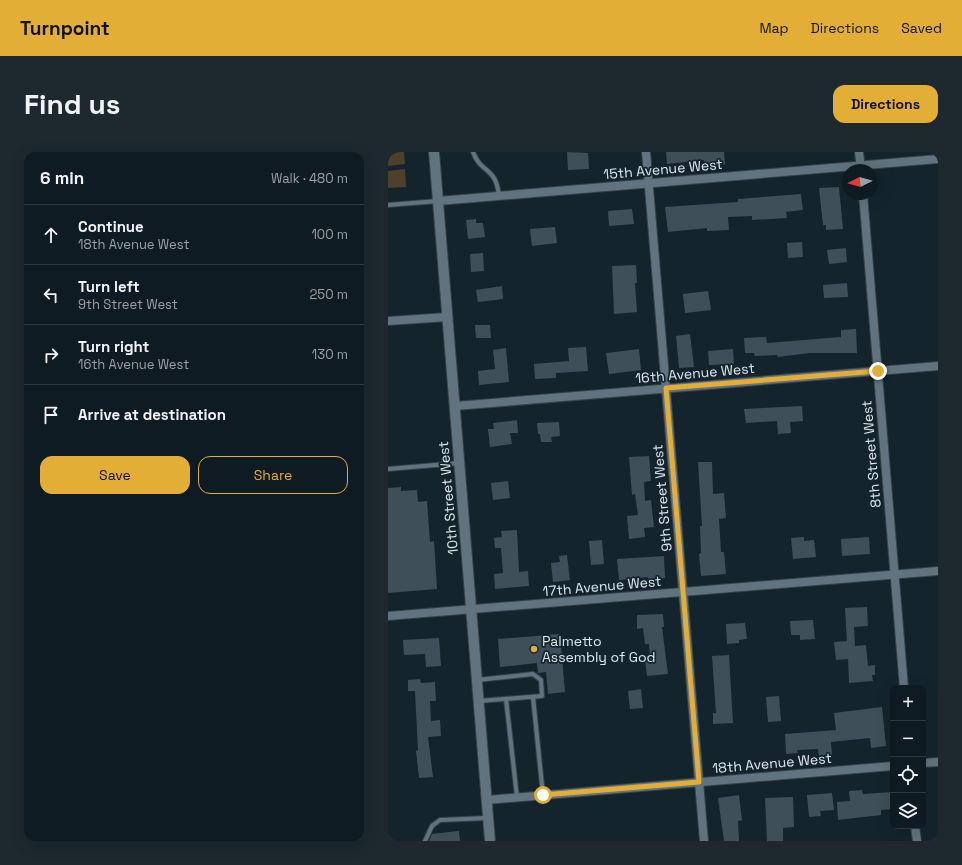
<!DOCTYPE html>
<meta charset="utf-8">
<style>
:root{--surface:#0f1b22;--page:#1d282f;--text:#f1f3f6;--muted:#9ba1a5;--line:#2f3940;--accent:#e3ae35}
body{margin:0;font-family:"Space Grotesk",sans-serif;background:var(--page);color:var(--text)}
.controls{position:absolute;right:12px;bottom:12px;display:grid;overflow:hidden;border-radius:8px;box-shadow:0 4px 16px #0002}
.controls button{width:36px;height:36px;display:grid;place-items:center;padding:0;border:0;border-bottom:1px solid var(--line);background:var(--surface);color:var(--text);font:20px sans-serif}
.compass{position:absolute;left:454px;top:12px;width:36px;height:36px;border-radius:50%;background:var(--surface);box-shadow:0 4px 16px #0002;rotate:265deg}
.stop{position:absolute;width:12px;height:12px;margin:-9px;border:3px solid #e3ae35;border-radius:50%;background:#fff}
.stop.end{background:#e3ae35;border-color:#fff;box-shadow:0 1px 4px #0008}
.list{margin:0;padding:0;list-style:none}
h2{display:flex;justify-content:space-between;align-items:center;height:52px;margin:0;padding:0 16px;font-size:17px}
h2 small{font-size:13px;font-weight:400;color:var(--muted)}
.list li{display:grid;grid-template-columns:26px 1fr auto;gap:12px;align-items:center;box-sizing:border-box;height:60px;padding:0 16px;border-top:1px solid var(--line)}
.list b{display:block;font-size:15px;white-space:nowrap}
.list p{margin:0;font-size:13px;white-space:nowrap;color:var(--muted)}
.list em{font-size:13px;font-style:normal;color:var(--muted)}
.actions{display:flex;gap:8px;padding:12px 16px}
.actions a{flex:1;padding:9px 0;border:1px solid var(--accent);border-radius:12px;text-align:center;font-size:14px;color:var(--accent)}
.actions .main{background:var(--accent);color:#111}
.icon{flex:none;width:22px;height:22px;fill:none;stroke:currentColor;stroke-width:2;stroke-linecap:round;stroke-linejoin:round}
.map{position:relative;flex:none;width:550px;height:689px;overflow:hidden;border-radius:12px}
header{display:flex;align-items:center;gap:24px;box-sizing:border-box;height:56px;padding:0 20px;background:var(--accent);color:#111}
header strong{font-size:19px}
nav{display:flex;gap:22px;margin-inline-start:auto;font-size:14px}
.intro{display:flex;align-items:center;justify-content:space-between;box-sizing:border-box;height:96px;padding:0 24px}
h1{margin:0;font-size:28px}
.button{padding:10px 18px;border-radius:12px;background:var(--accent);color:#111;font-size:14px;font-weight:700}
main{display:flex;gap:24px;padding:0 24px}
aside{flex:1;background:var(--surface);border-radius:12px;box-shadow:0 4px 16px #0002}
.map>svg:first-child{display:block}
.green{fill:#4d412a}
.building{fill:#3e4f5a}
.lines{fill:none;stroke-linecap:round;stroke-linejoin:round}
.service-casing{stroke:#364149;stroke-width:6}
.minor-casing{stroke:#364149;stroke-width:10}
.tertiary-casing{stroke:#364149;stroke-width:12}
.service{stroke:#61737f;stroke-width:4}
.minor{stroke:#61737f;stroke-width:8}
.tertiary{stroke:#61737f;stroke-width:10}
.route{stroke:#e3ae35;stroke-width:5}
.poi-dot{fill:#e3ae35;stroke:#14242d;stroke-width:1.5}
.labels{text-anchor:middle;stroke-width:3.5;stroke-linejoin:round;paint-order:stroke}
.street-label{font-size:14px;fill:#dde7ee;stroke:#14242d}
.poi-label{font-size:14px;fill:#dde7ee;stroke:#14242d;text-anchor:start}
</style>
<header>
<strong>Turnpoint</strong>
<nav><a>Map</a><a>Directions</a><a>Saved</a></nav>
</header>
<div class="intro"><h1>Find us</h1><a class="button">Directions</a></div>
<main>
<aside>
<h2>6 min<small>Walk · 480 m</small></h2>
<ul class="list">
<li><svg class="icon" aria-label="ahead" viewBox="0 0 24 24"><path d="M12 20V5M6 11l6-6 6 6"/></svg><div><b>Continue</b><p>18th Avenue West</p></div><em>100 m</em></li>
<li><svg class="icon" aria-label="left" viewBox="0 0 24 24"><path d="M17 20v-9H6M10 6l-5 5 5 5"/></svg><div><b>Turn left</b><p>9th Street West</p></div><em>250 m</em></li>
<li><svg class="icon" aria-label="right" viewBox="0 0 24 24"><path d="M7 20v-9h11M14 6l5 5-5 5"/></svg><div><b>Turn right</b><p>16th Avenue West</p></div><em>130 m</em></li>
<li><svg class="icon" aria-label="arrive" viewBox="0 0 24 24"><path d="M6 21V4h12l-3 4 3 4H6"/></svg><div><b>Arrive at destination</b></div></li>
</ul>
<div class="actions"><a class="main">Save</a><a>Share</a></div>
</aside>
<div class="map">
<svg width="550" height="689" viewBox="0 0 550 689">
<rect width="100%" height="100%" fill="#14242d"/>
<g class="green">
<path d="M0,0H16L17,12L0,14Z"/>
<path d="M17,17L18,35L0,36V19Z"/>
</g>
<g class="building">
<path d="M179,0L200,1L201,17L180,18Z"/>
<path d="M278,0H336L337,12L317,14L316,8L279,12Z"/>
<path d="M451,35L455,77L438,78V73H435L431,36Z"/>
<path d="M413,42L415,58L398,60L399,66L364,68V64L340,65L341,78L319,79V76L280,80L277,55L350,50V47Z"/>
<path d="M244,57L246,72L221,74L220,59Z"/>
<path d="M88,67V71H95L97,85L80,87L78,68Z"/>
<path d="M167,75L169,91L144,94L142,77Z"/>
<path d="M414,90L415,105L400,106L399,91Z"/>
<path d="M458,96L459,110L441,112L439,98Z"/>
<path d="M95,101L96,119L83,120L82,102Z"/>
<path d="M248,113L249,131H247L249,160L226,162L224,114Z"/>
<path d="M459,131L460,145L436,146L435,133Z"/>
<path d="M114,134L115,147L90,150L88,138Z"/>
<path d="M320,139L323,158L297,161L295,142Z"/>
<path d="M87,173H102L103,186H88Z"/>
<path d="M468,177L469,201H422L390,205L389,203L367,204L366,201H357L356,186L378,185L379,191L453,185V178Z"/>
<path d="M302,182L306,215L291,216L288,184Z"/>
<path d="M198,195L200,219L168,221V226L147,227L146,212L181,209L180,196Z"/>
<path d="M118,196L121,230L91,233L90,219L107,217L105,198Z"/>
<path d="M251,197L253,218L221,222L218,201Z"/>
<path d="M345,197L346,212L321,213L320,199Z"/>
<path d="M414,254L415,269L402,270L403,281L390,282L389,269L358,271L356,257Z"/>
<path d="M129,268L130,281H122L124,292L102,295L100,277H106L105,271Z"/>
<path d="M171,270L172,284L163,285L164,290H153L152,282H150L149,271Z"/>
<path d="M261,304L263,329L256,330L257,349L263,348L266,375L256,376L257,385L241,387L239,364L250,363L247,342L244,343L241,305Z"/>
<path d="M310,310H324L325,342L336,341L338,366L331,367L333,400H336L338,422L313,424L311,402L313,401L312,374H314Z"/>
<path d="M120,329L122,346L105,348L103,331Z"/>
<path d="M13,335V339L29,338L30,350L39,349L42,390L46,389L49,437L0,441V336Z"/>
<path d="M129,378L131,420L140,419L141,434L107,437L106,422L115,421L113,396H107L106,386L114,385L113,379Z"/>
<path d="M416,385V389L426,388L428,405L405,407L403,386Z"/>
<path d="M481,385L482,402L454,404L453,387Z"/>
<path d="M214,388L216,412L203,413L201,389Z"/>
<path d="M179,403L182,428L165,430L163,411L172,410L171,404Z"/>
<path d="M276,404L277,426L260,427V425L231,428L229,407Z"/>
<path d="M479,455L480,474L466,475L467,494L478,493L480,514L487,513V523H484L485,529L461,531L460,507L448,508L446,490L459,489L457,456Z"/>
<path d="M275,462L276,475H274L280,522L259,524L257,508H262L261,492H257L255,476L249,477V463Z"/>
<path d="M425,468L427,487L412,488V483H403L402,469Z"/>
<path d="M357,471L359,487L351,488V491L339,492L338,472Z"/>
<path d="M172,482L177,540L160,542L158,520L150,521L149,511L112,515L110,487Z"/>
<path d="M51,486L53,514L38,515L37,502L16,503L15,488Z"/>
<path d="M341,503L345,571L325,572V561H328L324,504Z"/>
<path d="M32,527L33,531L47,530L48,549H42L43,569L52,568L53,584L40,585L45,625L31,626L28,599L30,598L27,539H20V528Z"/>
<path d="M253,537L255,556L242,557L240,539Z"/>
<path d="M391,544L393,569L380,570L378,545Z"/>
<path d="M494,555L498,594L483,596L482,586L443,590L444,603L431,604L430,597L409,598L410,601L398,602L397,582L448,578L446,561Z"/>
<path d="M474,638L475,642L505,640V657L493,658V663L450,668L449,650L462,649L461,639Z"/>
<path d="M444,641L446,658L432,659L433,664L421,665L419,643Z"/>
<path d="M351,643L354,668L350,669L351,689H336L330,646Z"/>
<path d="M405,645L406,675L395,676V689H379L377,646Z"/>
<path d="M71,679L72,689H41L44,682Z"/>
</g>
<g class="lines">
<g class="service-casing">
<g id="service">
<path d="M85,0C93,22 108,14 111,44"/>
<path d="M0,53L50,49"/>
<path d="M0,317L71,311"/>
<path d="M89,528L145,522L153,528L154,544L91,549"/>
<path d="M145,545L155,643"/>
<path d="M118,547L129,645"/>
<path d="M37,689L44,674L52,668L100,666"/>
</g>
</g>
<g class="minor-casing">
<g id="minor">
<path d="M258,0L316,689"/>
<path d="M471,0L473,18"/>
<path d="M475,42L516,536"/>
<path d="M50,49L550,7"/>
<path d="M0,169L59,165"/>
<path d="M67,254L550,214"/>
<path d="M0,464L550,419"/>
<path d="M535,611L550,610"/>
<path d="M99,648L505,614"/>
<path d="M527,674L529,689"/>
</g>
</g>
<g class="tertiary-casing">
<path id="tertiary" d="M46,0L102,689"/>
</g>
<use href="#service" class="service"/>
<use href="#minor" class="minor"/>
<use href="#tertiary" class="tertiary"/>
</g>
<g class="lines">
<path class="route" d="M155,643L311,630L278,236L490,219"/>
</g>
<circle class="poi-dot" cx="146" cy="497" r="4"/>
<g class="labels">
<g class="street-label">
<text transform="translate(275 17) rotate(-5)" y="5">15th Avenue West</text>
<text transform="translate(307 221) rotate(-5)" y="5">16th Avenue West</text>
<text transform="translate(483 302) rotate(-95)" y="5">8th Street West</text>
<text transform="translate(60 346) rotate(-95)" y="5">10th Street West</text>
<text transform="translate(274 346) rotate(-95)" y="5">9th Street West</text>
<text transform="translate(214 434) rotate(-5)" y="5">17th Avenue West</text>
<text transform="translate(384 611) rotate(-5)" y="5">18th Avenue West</text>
</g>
<g class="poi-label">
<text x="154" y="494">Palmetto<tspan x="154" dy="16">Assembly of God</tspan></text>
</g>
</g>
</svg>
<div class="controls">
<button>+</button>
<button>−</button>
<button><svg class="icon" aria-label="locate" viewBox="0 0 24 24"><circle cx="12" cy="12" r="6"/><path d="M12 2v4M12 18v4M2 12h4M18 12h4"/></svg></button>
<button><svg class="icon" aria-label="layers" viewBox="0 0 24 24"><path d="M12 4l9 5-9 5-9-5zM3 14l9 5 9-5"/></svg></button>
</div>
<svg class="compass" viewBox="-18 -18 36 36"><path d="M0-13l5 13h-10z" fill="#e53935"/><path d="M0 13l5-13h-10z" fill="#9ba1a5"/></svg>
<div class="stop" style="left:155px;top:643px"></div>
<div class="stop end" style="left:490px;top:219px"></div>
</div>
</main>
